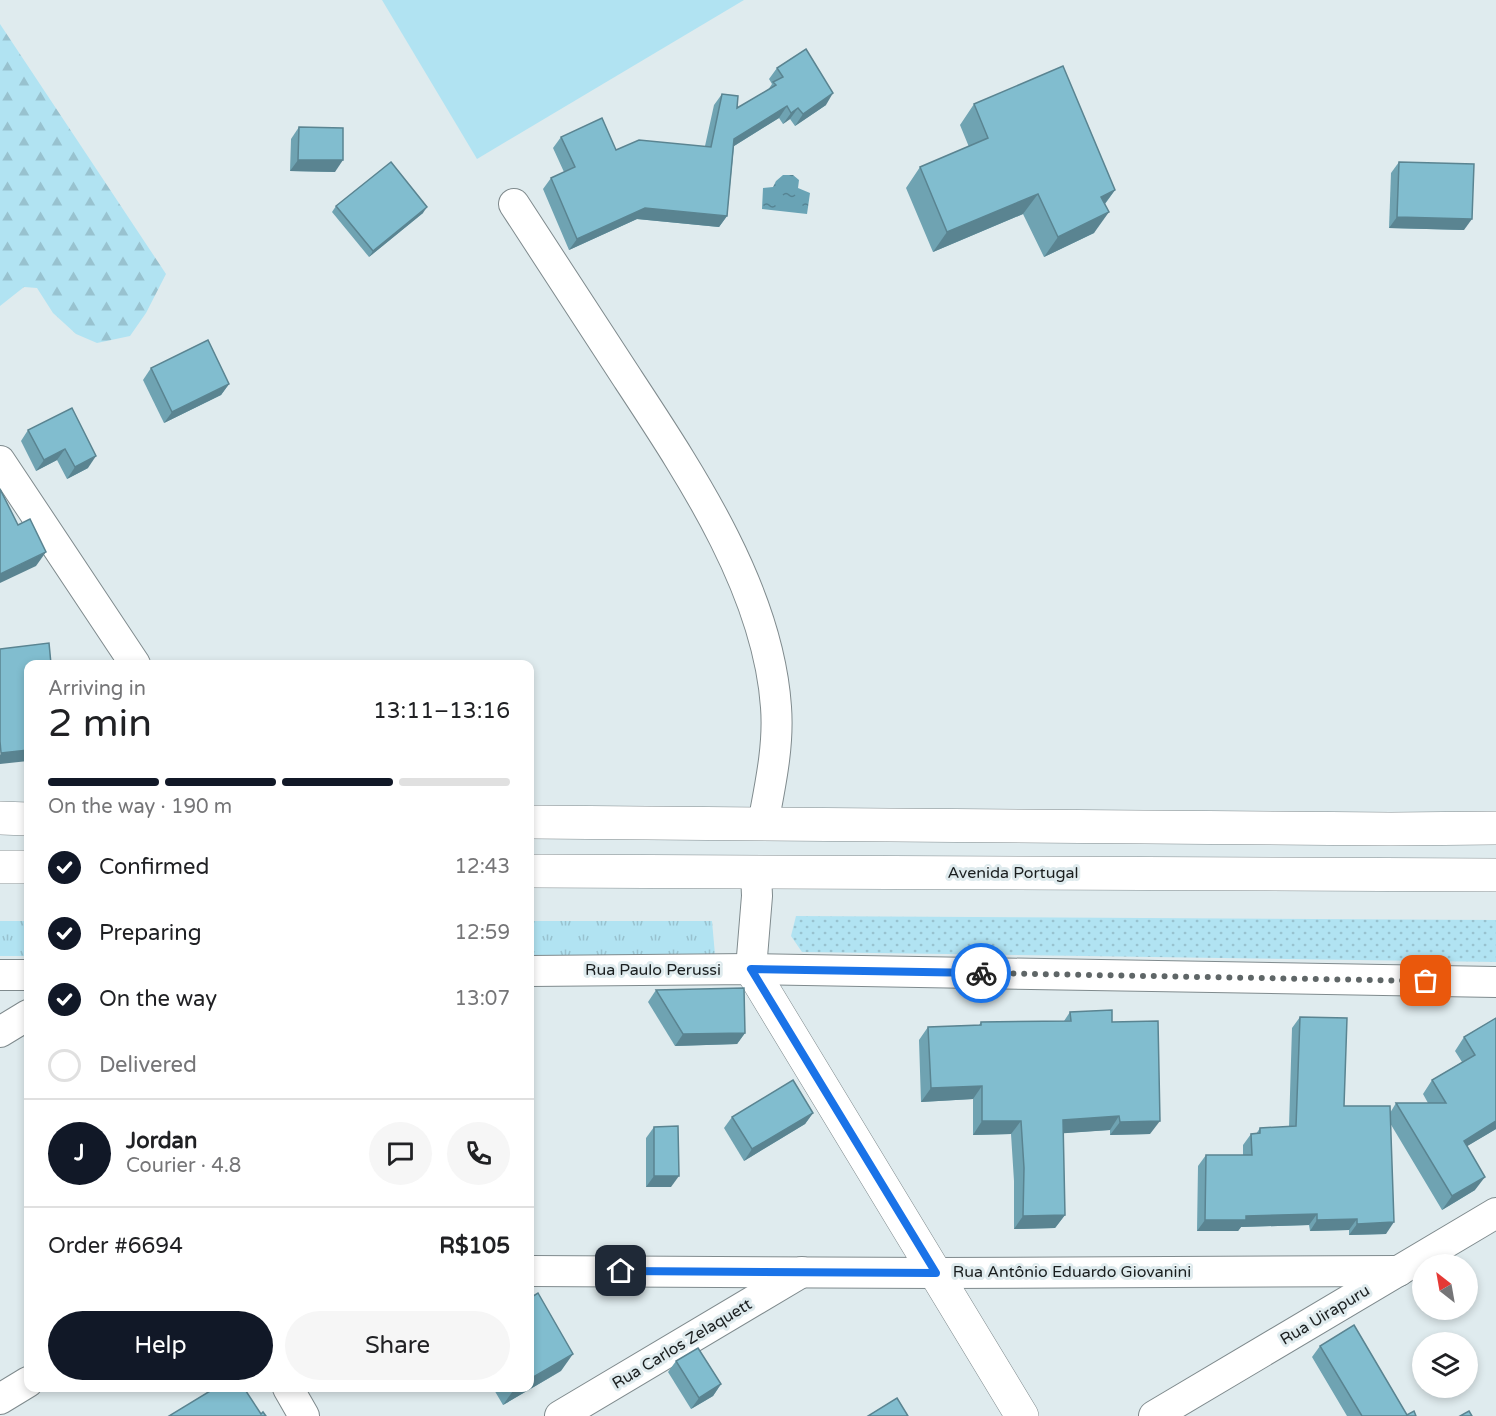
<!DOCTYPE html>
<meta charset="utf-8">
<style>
:root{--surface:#fff;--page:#f6f6f6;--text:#202124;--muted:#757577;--line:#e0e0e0;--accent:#111827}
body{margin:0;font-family:"Varela Round",sans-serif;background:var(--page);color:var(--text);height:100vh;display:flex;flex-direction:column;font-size:22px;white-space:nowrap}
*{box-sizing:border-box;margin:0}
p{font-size:20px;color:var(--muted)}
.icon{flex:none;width:33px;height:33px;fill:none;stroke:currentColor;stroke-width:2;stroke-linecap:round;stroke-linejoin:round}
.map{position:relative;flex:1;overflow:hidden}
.panel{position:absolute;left:24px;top:660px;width:510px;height:732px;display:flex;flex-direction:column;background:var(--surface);border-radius:12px;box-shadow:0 3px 9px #0003}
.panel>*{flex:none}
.needle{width:39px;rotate:329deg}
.buttons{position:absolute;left:1412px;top:1254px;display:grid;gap:12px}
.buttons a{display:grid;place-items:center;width:66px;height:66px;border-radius:50%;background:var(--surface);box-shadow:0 3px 9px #0003;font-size:30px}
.pin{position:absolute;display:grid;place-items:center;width:51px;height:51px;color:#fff;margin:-26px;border-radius:12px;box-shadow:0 3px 9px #0006}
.courier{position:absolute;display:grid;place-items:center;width:60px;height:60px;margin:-30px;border:4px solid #1a73e8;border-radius:50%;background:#fff;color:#222;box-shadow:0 2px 8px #0007}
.summary em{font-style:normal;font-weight:600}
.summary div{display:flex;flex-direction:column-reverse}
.summary{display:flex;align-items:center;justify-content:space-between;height:102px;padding:0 24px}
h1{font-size:39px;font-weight:600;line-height:45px}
.bar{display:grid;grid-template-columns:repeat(4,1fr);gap:9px 6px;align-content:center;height:72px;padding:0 24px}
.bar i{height:8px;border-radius:4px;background:var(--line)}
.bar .active{background:var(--accent)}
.bar p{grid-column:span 4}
.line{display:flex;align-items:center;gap:15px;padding:0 24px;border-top:2px solid var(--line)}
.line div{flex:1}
.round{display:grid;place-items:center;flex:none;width:63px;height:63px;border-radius:32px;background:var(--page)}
ol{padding:0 24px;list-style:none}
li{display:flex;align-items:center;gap:18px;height:66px}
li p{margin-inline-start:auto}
li .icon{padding:6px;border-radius:50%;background:var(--accent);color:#fff;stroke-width:4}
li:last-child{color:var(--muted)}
li i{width:33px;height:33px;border:3px solid var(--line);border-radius:50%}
.cta{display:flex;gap:12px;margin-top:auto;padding:12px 24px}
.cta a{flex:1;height:69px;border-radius:36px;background:var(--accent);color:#fff;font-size:24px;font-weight:600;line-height:69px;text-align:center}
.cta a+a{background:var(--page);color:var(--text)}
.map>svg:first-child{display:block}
.grass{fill:url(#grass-tufts)}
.forest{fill:url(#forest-firs)}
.park{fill:url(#park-dots)}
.pitch{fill:#b1e3f2}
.water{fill:url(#water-ripples)}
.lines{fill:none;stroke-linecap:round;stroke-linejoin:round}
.minor-casing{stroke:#7f8a8d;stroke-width:32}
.tertiary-casing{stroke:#7f8a8d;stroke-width:34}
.secondary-casing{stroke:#7f8a8d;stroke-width:34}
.minor{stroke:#fff;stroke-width:30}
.tertiary{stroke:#fff;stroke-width:33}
.secondary{stroke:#fff;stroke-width:33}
.wall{fill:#6fa3b2}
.shaded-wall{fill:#5a8491}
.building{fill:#81bdcf;stroke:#5a8491;stroke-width:1.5}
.done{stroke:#5f6667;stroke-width:6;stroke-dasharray:0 10.8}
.route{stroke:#1a73e8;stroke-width:8}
.labels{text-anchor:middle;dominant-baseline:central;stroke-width:6;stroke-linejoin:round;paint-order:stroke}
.street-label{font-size:16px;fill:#1a1e1f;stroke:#dfebee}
</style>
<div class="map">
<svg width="1496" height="1416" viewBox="0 0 1496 1416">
<defs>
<pattern id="grass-tufts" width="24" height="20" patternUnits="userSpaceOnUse" patternTransform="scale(1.5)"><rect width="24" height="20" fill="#b1e3f2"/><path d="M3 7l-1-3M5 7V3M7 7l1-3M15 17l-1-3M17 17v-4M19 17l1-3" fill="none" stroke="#98c2cf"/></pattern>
<pattern id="forest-firs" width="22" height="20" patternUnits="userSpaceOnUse" patternTransform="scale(1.5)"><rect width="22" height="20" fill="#b1e3f2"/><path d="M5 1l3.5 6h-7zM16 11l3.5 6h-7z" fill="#98c2cf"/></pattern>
<pattern id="park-dots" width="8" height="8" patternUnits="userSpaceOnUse" patternTransform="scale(1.5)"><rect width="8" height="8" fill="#b1e3f2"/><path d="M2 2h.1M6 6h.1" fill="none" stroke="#98c2cf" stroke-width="1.8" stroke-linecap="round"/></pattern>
<pattern id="water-ripples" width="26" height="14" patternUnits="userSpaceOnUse" patternTransform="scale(1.5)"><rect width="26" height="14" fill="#69a3b5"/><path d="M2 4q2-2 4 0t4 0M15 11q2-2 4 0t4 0" fill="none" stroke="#568493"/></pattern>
</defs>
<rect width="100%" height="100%" fill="#dfebee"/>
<!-- grass -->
<g class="grass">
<rect x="0" y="921" width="28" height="35"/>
<path d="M530 921H712L715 955H530Z"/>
</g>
<!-- forest -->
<path class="forest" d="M0 24 166 274 146 313 130 336 97 343 76 334 53 313 37 288 24 287 0 306Z"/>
<!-- park -->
<path class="park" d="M796 916 1496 920V962L802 952 791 936Z"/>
<!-- pitch -->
<path class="pitch" d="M382 0H744L477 159Z"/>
<!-- water -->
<path class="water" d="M783 175H793L799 180 798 188 810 193 807 214 762 209 763 188 773 187 776 181Z"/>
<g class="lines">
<defs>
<g id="minor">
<path d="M514 204C552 263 590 321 628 379 691 475 768 590 776 707 779 746 770 786 763 824"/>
<path d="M0 461 135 664"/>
<path d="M751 969 757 896 756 872"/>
<path d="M530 971 751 969 1496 982"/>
<path d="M0 975H28"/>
<path d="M0 1032 28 1015"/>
<path d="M530 1271 936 1273 1399 1271"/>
<path d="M288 1388 304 1416"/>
<path d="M0 1399 28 1382"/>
<path d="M560 1416 802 1272"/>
<path d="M1154 1416 1496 1213"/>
</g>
<path id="tertiary" d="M751 969 1022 1416"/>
<g id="secondary">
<path d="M0 818 28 819"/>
<path d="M530 822 1391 829 1496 828"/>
<path d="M0 867H28"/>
<path d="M530 871 1496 875"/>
</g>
</defs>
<!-- minor casing -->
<use href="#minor" class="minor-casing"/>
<!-- tertiary casing -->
<use href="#tertiary" class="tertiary-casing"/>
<!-- secondary casing -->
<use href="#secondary" class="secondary-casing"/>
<!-- minor -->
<use href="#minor" class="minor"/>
<!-- tertiary -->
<use href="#tertiary" class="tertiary"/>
<!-- secondary -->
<use href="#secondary" class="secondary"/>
</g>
<!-- wall -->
<g class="wall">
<path d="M777 68 826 105 795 126 790 119 783 124 779 118 734 146 727 216 719 227 637 219 569 250 543 189 551 178 564 172 553 148 561 137 616 150 705 146 714 105 722 94 737 108 768 90 772 84 769 79Z"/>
<path d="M974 104 1115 190 1105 204 1094 233 1044 257 1023 214 933 252 906 188 920 167 969 147 960 125Z"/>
<path d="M299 127 335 172 290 171 291 139Z"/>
<path d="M1399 162 1464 230 1389 228 1391 173Z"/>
<path d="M336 206 423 213 369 257 332 212Z"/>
<path d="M151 368 229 384 221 395 164 423 143 380Z"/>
<path d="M72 408 88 468 67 479 57 460 36 471 21 441 28 430Z"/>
<path d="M656 990 745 1033 737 1044 675 1046 648 1002Z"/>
<path d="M1070 1012 1112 1022 1150 1134 1110 1135V1130L1063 1133 1065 1215 1055 1228 1014 1229V1181L1011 1134 973 1135V1099L921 1102 919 1040 928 1027 979 1025 981 1022 1064 1021Z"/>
<path d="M1300 1017 1344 1106 1390 1113 1396 1103H1428L1423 1094 1432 1080 1462 1062 1455 1051 1464 1037 1496 1018V1129L1467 1146 1475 1190 1442 1210 1390 1123 1386 1234 1349 1235V1230L1310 1231 1309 1225 1241 1227 1238 1231H1197L1198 1166 1206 1155H1243V1145L1251 1134H1256L1260 1128 1289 1127 1292 1028Z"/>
<path d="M813 1113 805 1124 744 1161 724 1128 732 1117Z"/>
<path d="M654 1127 671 1187H646V1138Z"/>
<path d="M1320 1346 1407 1415 1416 1416H1347L1312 1357Z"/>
<path d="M676 1361 721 1384 713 1396 691 1409 668 1372Z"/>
<path d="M561 1371 503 1405 493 1388H530Z"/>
</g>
<!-- shaded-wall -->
<g class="shaded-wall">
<path d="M833 93 826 105 795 126 803 114Z"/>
<path d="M787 106 779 118 726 151 734 139Z"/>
<path d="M798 108 790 119 783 124 791 113Z"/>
<path d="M298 160H343L335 172 290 171Z"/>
<path d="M1115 190 1100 210 1101 197Z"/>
<path d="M1038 194 1023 214 933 252 947 232Z"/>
<path d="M427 207 423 213 369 257 373 251Z"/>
<path d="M645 208 727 216 719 227 637 219 569 250 577 239Z"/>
<path d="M1109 212 1094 233 1044 257 1058 237Z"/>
<path d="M1397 217 1472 219 1464 230 1389 228Z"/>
<path d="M229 384 221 395 164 423 172 412Z"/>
<path d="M65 449 57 460 36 471 44 460Z"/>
<path d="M96 456 88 468 67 479 75 467Z"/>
<path d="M46 552 36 566 0 583V574Z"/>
<path d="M28 750V761L0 764V755L1 753Z"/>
<path d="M745 1033 737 1044 675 1046 683 1034Z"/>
<path d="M982 1086 973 1099 921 1102 931 1088Z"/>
<path d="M813 1113 805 1124 744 1161 752 1149Z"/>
<path d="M1119 1116 1110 1130 1053 1134 1063 1120Z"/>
<path d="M982 1121H1021L1011 1134 973 1135Z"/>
<path d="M1160 1121 1150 1134 1110 1135 1120 1122Z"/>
<path d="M1496 1121V1129L1454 1154 1464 1141Z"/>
<path d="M654 1176H679L671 1187H646Z"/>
<path d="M1485 1177 1475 1190 1442 1210 1452 1196Z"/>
<path d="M1317 1214 1309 1225 1241 1227 1238 1231H1197L1205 1220 1246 1216Z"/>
<path d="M1065 1215 1055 1228 1014 1229 1023 1216Z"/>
<path d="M1357 1219 1349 1230 1310 1231 1317 1220Z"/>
<path d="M1394 1222 1386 1234 1349 1235 1357 1224Z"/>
<path d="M573 1354 561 1371 503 1405 515 1388H530V1379Z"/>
<path d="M721 1384 713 1396 691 1409 699 1398Z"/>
</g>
<!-- building -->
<g class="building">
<path d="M806 49 833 93 803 114 798 108 791 113 787 106 734 139 727 216 645 208 577 239 551 178 575 167 561 137 602 118 616 150 639 140 711 147 722 94 738 96 737 108 776 85 773 82 783 77 777 68Z"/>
<path d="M1063 66 1115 190 1101 197 1109 212 1058 237 1038 194 947 232 920 167 988 138 974 104Z"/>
<path d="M299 127 343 128V160H298Z"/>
<path d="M391 162 427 207 373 251 336 206Z"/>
<path d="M1399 162 1474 164 1472 219 1397 217Z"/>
<path d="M208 340 229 384 172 412 151 368Z"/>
<path d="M72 408 96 456 75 467 65 449 44 460 28 430Z"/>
<path d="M0 489 18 525 30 519 46 552 0 574Z"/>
<path d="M49 643 51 664H28V750L1 753 0 741V649Z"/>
<path d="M744 988 745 1033 683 1034 656 990Z"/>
<path d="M1112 1010V1022L1158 1021 1160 1121 1120 1122 1119 1116 1063 1120 1065 1215 1023 1216 1024 1168 1021 1121H982V1086L931 1088 928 1027 981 1025V1022L1071 1021 1070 1012Z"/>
<path d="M1300 1017 1347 1018 1344 1106H1390L1394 1222 1357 1224V1219L1317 1220V1214L1246 1216V1220H1205L1206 1155H1252L1251 1134 1260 1133V1128L1296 1126Z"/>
<path d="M1496 1018V1121L1464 1141 1485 1177 1452 1196 1396 1103H1446L1432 1080 1475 1055 1464 1037Z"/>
<path d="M793 1080 813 1113 752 1149 732 1117Z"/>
<path d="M678 1126 679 1176H654V1127Z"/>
<path d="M538 1293 573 1354 530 1379V1298Z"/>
<path d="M1354 1325 1407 1415 1414 1411 1416 1416H1362L1320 1346Z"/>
<path d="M698 1348 721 1384 699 1398 676 1361Z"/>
<path d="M215 1388H244L261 1414 263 1412 266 1416H169Z"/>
<path d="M897 1398 908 1416H868Z"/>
<path d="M1469 1411 1472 1416H1460Z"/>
</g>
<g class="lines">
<!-- done -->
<path class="done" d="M981 973 1426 981"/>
<!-- route -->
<path class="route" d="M621 1271 936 1273 751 969 981 973"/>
</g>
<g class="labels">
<!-- street labels -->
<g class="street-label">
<text x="1013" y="873">Avenida Portugal</text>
<text x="653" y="970">Rua Paulo Perussi</text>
<text x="1072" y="1272">Rua Antônio Eduardo Giovanini</text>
<text transform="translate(1325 1315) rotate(-31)">Rua Uirapuru</text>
<text transform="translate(682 1344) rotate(-31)">Rua Carlos Zelaquett</text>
</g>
</g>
</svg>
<div class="buttons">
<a><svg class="needle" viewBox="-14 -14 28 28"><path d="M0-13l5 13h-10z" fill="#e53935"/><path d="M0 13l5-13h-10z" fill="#757577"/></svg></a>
<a><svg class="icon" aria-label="layers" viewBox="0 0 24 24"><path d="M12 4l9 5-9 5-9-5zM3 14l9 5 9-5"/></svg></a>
</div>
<div class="pin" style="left:1426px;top:981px;background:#ea580c"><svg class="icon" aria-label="bag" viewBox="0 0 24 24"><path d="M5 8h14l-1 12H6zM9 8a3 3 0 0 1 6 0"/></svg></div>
<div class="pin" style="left:621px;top:1271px;background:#1f2937"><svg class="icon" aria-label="home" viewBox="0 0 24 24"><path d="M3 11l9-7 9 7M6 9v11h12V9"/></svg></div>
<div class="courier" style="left:981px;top:973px"><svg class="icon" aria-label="bike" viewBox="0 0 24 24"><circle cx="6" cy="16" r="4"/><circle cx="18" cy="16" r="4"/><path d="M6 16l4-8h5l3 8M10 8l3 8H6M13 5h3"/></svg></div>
<section class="panel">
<div class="summary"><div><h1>2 min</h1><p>Arriving in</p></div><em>13:11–13:16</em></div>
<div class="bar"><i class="active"></i><i class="active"></i><i class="active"></i><i></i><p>On the way · 190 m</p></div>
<ol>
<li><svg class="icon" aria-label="check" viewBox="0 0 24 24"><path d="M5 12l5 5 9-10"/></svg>Confirmed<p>12:43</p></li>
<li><svg class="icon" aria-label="check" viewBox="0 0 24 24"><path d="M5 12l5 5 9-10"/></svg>Preparing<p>12:59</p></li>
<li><svg class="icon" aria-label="check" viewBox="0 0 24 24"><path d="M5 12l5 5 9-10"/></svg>On the way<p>13:07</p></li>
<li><i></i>Delivered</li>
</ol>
<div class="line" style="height:108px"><b class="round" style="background:var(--accent);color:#fff">J</b><div><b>Jordan</b><p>Courier · 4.8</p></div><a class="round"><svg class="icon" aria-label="chat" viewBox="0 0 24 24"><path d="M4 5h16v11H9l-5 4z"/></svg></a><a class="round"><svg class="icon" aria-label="phone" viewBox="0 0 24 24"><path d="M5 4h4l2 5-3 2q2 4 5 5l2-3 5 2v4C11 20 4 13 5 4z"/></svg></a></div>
<div class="line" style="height:78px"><div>Order #6694</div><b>R$105</b></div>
<div class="cta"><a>Help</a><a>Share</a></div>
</section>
</div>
